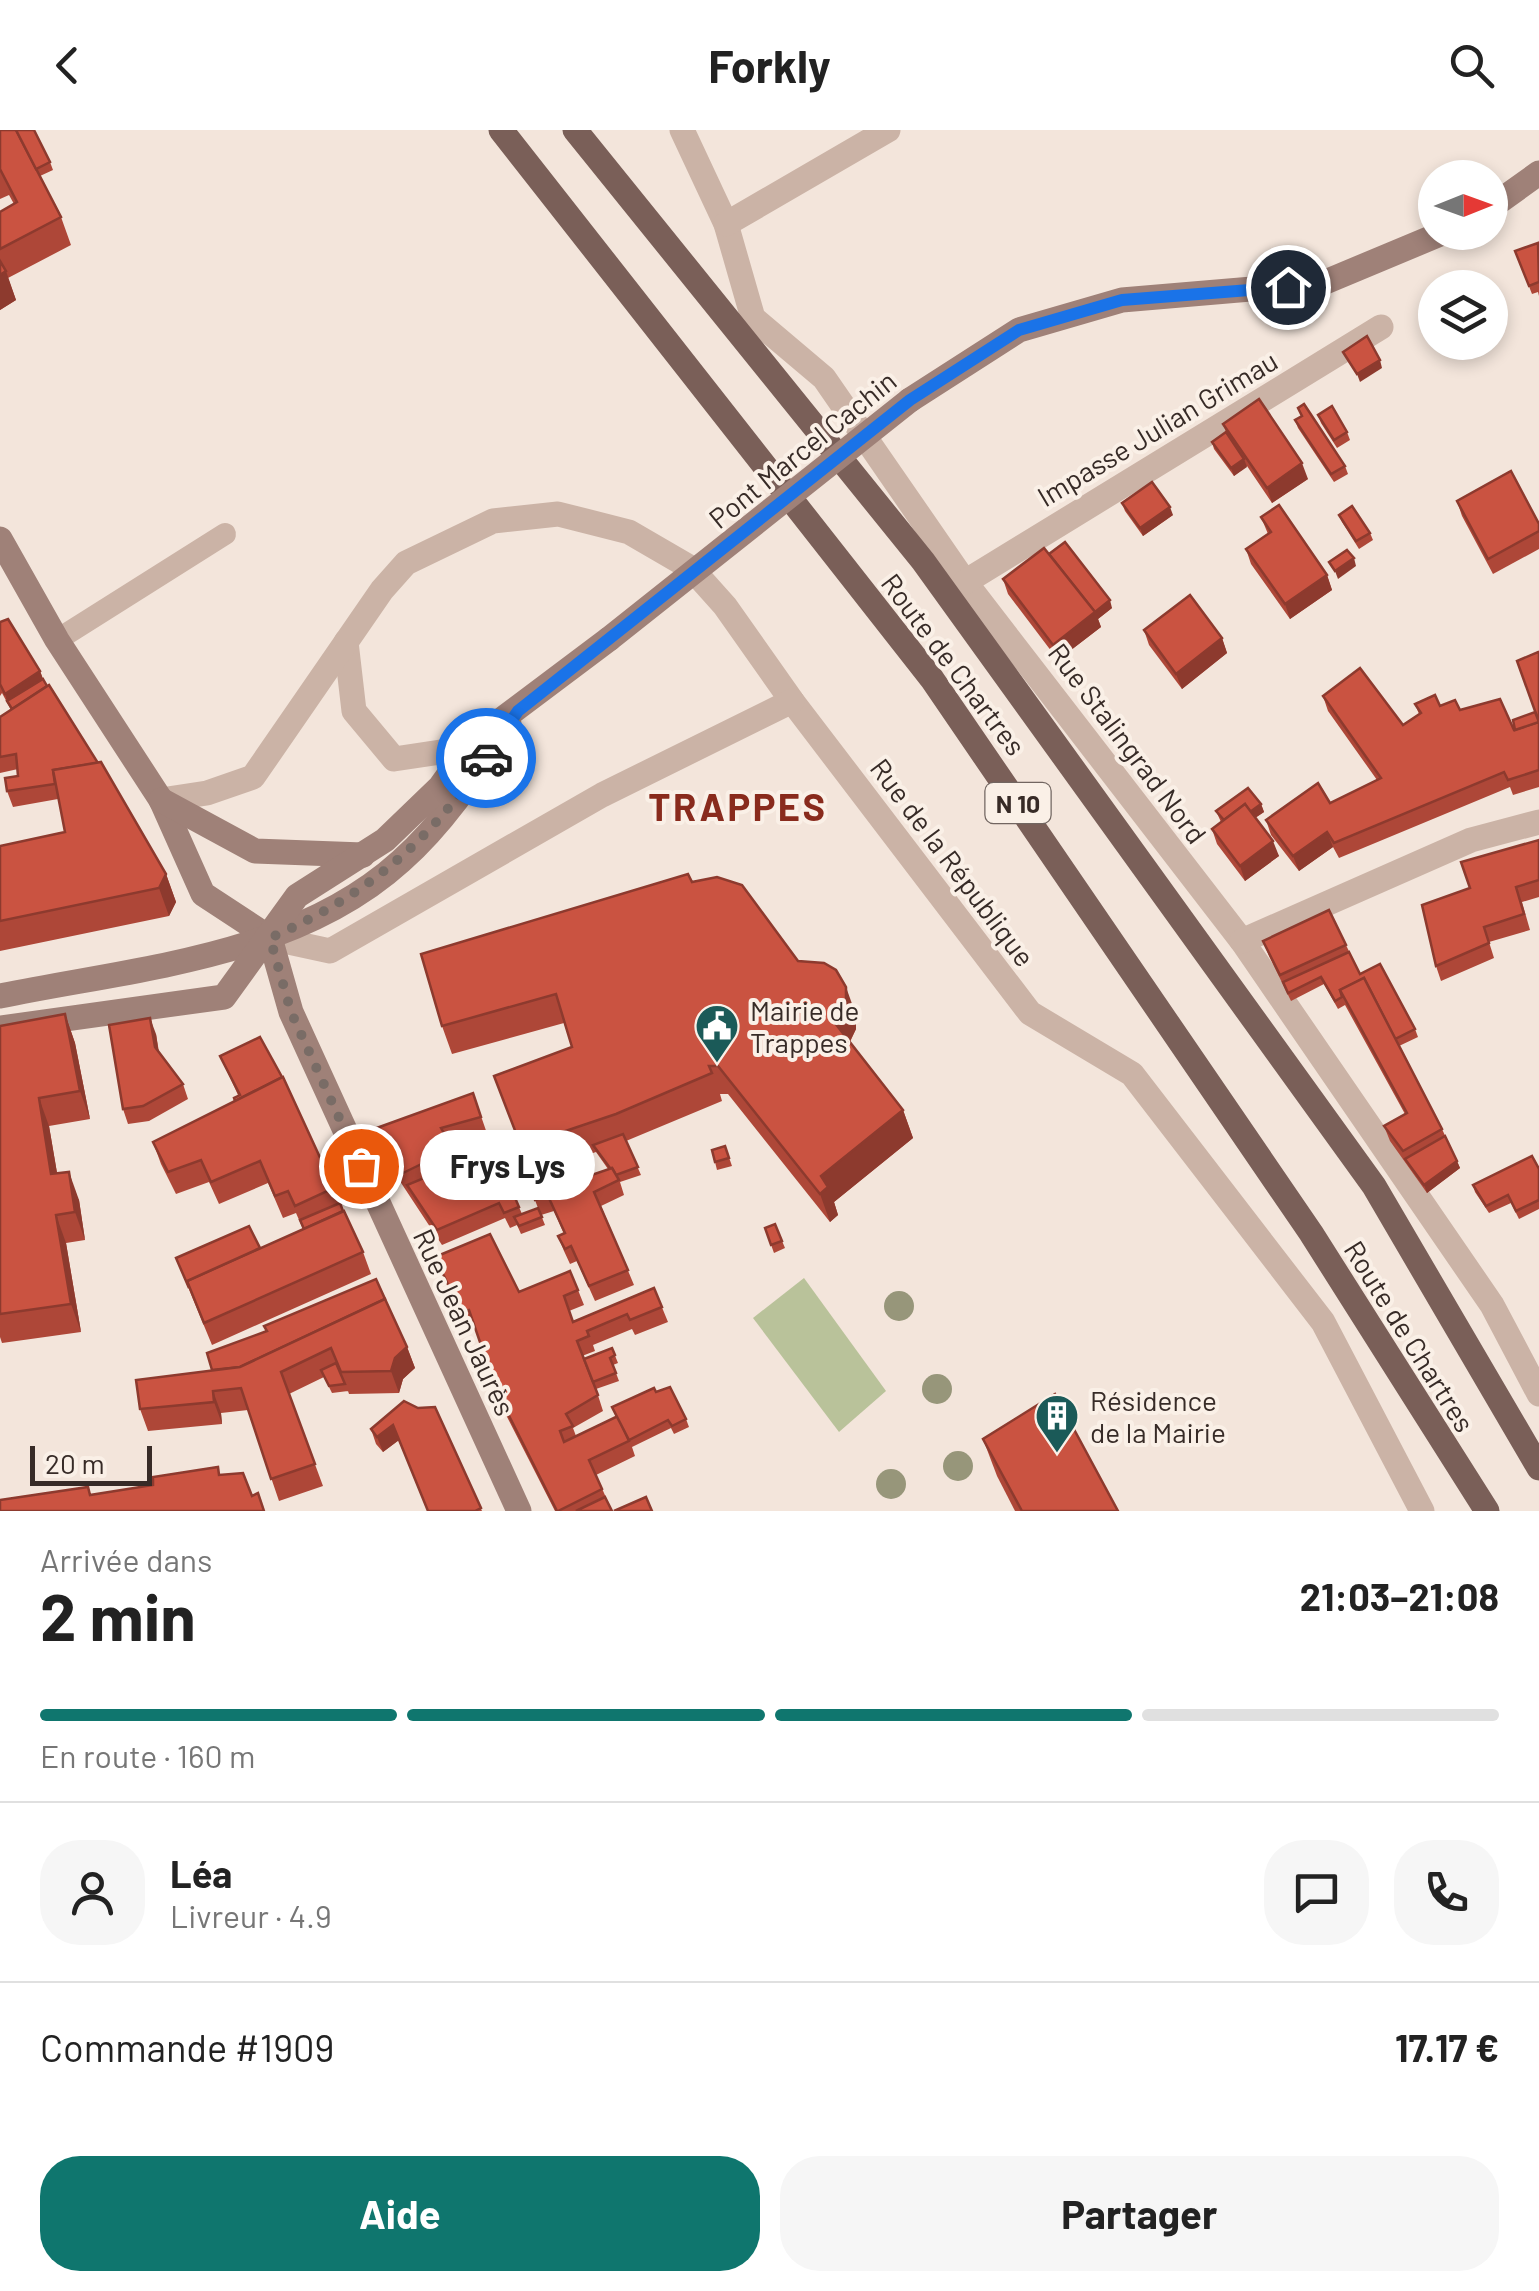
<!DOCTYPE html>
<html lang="fr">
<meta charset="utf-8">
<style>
:root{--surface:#fff;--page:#f6f6f6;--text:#222;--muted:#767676;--line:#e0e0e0;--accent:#0f766e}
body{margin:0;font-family:Barlow,sans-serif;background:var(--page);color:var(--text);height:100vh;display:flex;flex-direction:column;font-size:38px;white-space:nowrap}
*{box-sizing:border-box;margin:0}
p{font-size:32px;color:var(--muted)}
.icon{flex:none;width:55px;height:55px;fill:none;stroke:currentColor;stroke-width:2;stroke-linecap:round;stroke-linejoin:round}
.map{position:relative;height:1381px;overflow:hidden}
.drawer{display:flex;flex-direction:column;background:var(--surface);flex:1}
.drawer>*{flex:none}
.needle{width:65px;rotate:89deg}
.fabs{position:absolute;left:1418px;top:30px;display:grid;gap:20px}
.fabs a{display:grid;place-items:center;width:90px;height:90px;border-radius:50%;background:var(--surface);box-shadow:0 5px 15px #0003;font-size:50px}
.scale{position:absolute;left:30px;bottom:25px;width:122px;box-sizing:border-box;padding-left:10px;border:5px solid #372b27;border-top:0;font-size:28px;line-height:35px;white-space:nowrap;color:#372b27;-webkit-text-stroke:8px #faf0e7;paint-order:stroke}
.pin{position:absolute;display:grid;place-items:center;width:85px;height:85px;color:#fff;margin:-42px;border:5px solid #fff;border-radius:50%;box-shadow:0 2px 10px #0007}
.courier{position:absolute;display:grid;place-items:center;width:100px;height:100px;margin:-50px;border:8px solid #1a73e8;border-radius:50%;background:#fff;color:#222;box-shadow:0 2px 12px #0007}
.bubble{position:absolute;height:70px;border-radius:35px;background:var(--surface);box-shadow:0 5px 15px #0003;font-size:32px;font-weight:700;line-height:70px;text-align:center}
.summary em{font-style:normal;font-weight:700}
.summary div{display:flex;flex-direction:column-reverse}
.summary{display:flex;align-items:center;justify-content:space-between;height:170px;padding:0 40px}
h1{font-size:65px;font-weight:700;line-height:75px}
.bar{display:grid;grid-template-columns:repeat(4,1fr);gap:15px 10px;align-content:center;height:120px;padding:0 40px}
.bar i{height:12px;border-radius:8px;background:var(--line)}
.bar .active{background:var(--accent)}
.bar p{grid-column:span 4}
.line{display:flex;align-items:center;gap:25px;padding:0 40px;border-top:2px solid var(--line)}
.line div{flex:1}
.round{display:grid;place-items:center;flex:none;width:105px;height:105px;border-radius:40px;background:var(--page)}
.cta{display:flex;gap:20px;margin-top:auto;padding:20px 40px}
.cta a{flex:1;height:115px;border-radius:40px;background:var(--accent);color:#fff;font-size:40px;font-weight:700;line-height:115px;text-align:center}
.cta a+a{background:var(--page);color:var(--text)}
header{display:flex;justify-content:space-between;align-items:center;height:130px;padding:0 40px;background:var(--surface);font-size:45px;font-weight:700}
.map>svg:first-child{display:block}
.green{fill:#b9c29a}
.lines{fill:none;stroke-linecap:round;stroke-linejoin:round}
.lane{stroke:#cbb3a6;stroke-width:22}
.street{stroke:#cbb3a6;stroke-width:25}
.secondary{stroke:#9f8178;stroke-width:25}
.primary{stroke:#7a5f58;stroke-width:25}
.secondary-bridge{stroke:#9f8178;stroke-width:25}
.tree{fill:#97967a}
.wall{fill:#ae4738}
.shaded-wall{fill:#8d3a2e}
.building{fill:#ca5341;stroke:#8d3a2e;stroke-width:2.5}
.done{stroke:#796c66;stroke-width:10;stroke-dasharray:0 18}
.route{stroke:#1a73e8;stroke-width:12}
.labels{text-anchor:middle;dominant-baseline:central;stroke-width:8;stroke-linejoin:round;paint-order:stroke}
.shield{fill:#faf0e7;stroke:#726661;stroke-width:2.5}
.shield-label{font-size:25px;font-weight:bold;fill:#372b27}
.street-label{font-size:28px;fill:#372b27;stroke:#faf0e7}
.poi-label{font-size:28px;fill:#372b27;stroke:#faf0e7;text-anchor:start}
.district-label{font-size:38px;font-weight:bold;letter-spacing:2.5px;fill:#892b1d;stroke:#faf0e7}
</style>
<header><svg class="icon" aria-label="back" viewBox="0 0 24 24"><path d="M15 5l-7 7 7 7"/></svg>Forkly<svg class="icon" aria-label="search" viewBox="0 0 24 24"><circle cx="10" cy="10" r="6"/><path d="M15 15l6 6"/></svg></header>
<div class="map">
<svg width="1539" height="1381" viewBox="0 0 1539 1381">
<rect width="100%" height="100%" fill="#f3e5db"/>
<!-- green -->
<path class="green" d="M804 1148 886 1261 839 1302 753 1188Z"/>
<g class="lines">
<!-- lane -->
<path class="lane" d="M57 510 225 404"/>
<!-- street -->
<g class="street">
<path d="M682 0 726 94 753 188 824 248 965 452 1242 811 1492 1175 1539 1264"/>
<path d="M726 94 888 0"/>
<path d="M965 452 1381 197"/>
<path d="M346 512 354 581 394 629 467 618"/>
<path d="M161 670 207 663 253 647 382 460 406 433 493 391 558 384 629 402 691 438 725 476 792 571 1030 883 1132 944 1323 1192 1422 1381"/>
<path d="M270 808 330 821 602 665 792 571"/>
<path d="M1242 811 1471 710 1539 692"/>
</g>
<!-- secondary -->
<g class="secondary">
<path d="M1490 78 1539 43"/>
<path d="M910 270 1019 200 1122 170 1323 153 1445 102"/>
<path d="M0 409 57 510 161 670 203 764 270 808 291 882 519 1381"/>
<path d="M161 670 255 721 363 725"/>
<path d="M0 866C135 838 294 828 401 731 445 692 477 642 509 594"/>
<path d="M0 898 224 867 297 766 385 710 440 657 473 611 609 509"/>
</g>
<!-- primary -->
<g class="primary">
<path d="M501 0 932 549 1311 1103 1487 1381"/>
<path d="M575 0 923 431 1374 1056 1539 1338"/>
</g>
<!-- secondary-bridge -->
<path class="secondary-bridge" d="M609 509 910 270"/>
</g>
<!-- trees -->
<g class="tree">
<circle cx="899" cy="1176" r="15"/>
<circle cx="937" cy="1259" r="15"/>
<circle cx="958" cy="1336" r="15"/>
<circle cx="891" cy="1354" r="15"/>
</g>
<!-- wall -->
<g class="wall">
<path d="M0 0 50 32 53 40 40 46 61 87 71 115 8 148 16 170 0 180V82L14 74 9 65 0 69Z"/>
<path d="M1539 115V166L1538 162 1532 164 1515 121Z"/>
<path d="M1298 278 1345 336 1348 344 1334 352 1298 298 1295 290 1301 286Z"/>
<path d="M1318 285 1347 302 1350 310 1337 318 1321 293Z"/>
<path d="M1223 294 1308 349 1272 373 1247 336 1234 346 1214 319 1212 312 1226 302Z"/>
<path d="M1457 371 1539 394V419L1493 444 1462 386Z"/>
<path d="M1122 373 1173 385 1143 406 1125 381Z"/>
<path d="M1339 385 1370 403 1373 410 1359 419 1342 392Z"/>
<path d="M1261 387 1327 445 1332 460 1290 489 1251 434 1246 419 1268 404Z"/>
<path d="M1049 424 1112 478 1098 489 1101 497 1058 530 1008 464 1003 449Z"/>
<path d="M0 492 40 541 43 549 166 744 176 772 169 786 0 821V716L65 702 58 669 13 677 7 661 18 646V639L0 643V587L11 580 2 563 0 566Z"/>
<path d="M1144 500 1222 508 1227 523 1182 559 1149 515Z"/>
<path d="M1539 524V657L1513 665 1510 657 1339 728 1333 717 1299 741 1271 705 1266 690 1330 673 1377 650 1328 581 1323 566 1403 595 1419 584 1415 574 1460 580 1514 600 1535 582Z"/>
<path d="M1261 674 1264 682 1255 688 1279 726 1245 751 1217 714 1212 699 1221 692 1216 681Z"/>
<path d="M1539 710V767L1522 772 1530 800 1489 812 1494 828 1441 851 1436 836 1470 758Z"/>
<path d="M692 752 798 831 856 885V899L850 912 903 980 913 1008 834 1072 838 1085 830 1092 728 964H720L722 971 626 1011 641 1045 620 1052 624 1065 601 1076 634 1155 595 1171 577 1131 570 1134 564 1121 558 1106 564 1104 554 1081 541 1085 545 1095 521 1104 517 1095 510 1098 505 1088 442 1115 384 1027 374 999 473 963 491 1015 452 1026 455 1033 448 1036 449 1038 494 1019 522 1084 538 1078 533 1065 608 1039 596 1022 531 1044 494 946 572 917 564 893 452 924 442 896Z"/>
<path d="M1329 780 1360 844 1415 899 1418 907 1399 916 1442 999 1460 1038 1427 1063 1390 1011 1384 996 1405 984 1345 875 1338 879 1324 854 1291 871 1269 826 1263 811Z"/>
<path d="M65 884 75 913 90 989 49 996 57 1043 79 1070 85 1110 66 1113 81 1202 2 1213 0 1207V896Z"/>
<path d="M156 904 159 922 183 954 188 969 149 991 128 994 123 979Z"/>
<path d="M220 926 334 1058 343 1081 363 1122 371 1144 212 1215 176 1128 260 1118 303 1099 296 1083 283 1088 268 1053 219 1074 209 1052 176 1064 161 1034 153 1012 235 971 238 965Z"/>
<path d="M725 1016 732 1036 717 1040 715 1032Z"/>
<path d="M1539 1039V1079L1519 1089 1511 1073 1489 1083 1475 1062 1473 1055Z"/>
<path d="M775 1094 785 1118 774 1123 765 1098Z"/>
<path d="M435 1127 519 1162 578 1160 584 1175 569 1181 573 1192 654 1158 668 1192 635 1205 632 1199 593 1215 595 1221 582 1226 584 1229 612 1218 618 1233 613 1235 619 1251 596 1259 603 1281 573 1298 576 1306 616 1287 612 1277 656 1262 686 1289 689 1297 674 1304 671 1298 632 1317 635 1326 596 1345 612 1381H555L504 1281 474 1195 466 1197Z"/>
<path d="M407 1217 415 1238 403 1249 399 1263 349 1264 347 1258 348 1261 332 1263 324 1247 289 1264 323 1356 279 1371 248 1280 221 1283 222 1294 148 1301 140 1279 212 1240 207 1223Z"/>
<path d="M435 1277 482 1381H428L399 1310 383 1322 376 1314 371 1299 418 1278Z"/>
<path d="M983 1309 1118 1381H1015L997 1346Z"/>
</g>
<!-- shaded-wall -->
<g class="shaded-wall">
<path d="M6 141 16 170 0 180V145Z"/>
<path d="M1380 230 1382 238 1360 252 1357 244Z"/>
<path d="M1244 329 1247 337 1234 346 1231 338Z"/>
<path d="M1302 333 1308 349 1272 373 1267 358Z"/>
<path d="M1170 377 1173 385 1143 406 1140 398Z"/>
<path d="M1354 428 1356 436 1338 449 1335 441Z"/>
<path d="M1327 445 1332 460 1290 489 1285 474Z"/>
<path d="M1110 470 1112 478 1098 489 1101 497 1058 530 1053 515Z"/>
<path d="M1222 508 1227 523 1182 559 1176 544Z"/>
<path d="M40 541 46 557 7 571 5 564Z"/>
<path d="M1261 674 1264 682 1231 704 1228 696Z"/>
<path d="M1327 702 1333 717 1299 741 1293 726Z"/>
<path d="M1273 711 1279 726 1245 751 1240 736Z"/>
<path d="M166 744 176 772 169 786 159 758Z"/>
<path d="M846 857 856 885V899L845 921 835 893Z"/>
<path d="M65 884 75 913 90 989 80 961Z"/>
<path d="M150 888 156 904 160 932 155 917Z"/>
<path d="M39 968 49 996 62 1072 51 1044Z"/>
<path d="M903 980 913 1008 834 1072 838 1085 830 1092 820 1064 821 1046Z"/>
<path d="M1457 1031 1460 1038 1427 1063 1424 1055Z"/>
<path d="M69 1042 79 1070 85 1110 75 1082Z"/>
<path d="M56 1085 66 1113 81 1202 71 1174Z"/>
<path d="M407 1217 415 1238 403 1249 399 1263 391 1241 395 1228Z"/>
<path d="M213 1261 221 1283 222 1294 214 1272Z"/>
<path d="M393 1295 399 1310 383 1322 377 1307Z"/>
</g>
<!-- building -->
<g class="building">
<path d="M0 0H16L61 87 0 119V82L17 72 0 39Z"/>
<path d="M16 0H34L50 32 36 39Z"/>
<path d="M1538 113 1539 152 1529 156 1515 121Z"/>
<path d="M0 131 6 141 0 145Z"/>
<path d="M1367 206 1380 230 1357 244 1343 222Z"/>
<path d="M1259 269 1302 333 1267 358 1223 294Z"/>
<path d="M1304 274 1345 336 1331 344 1295 290 1302 286 1298 278Z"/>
<path d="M1332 276 1347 302 1334 310 1318 285Z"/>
<path d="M1226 302 1244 329 1231 338 1212 312Z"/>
<path d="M1511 341 1539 394V401L1488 429 1457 371Z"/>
<path d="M1152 352 1170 377 1140 398 1122 373Z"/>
<path d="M1279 375 1327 445 1285 474 1246 419 1271 402 1261 387Z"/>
<path d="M1352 376 1370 403 1356 411 1339 385Z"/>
<path d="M1065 412 1110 470 1095 482 1049 424Z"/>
<path d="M1044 418 1095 482 1053 515 1003 449Z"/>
<path d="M1347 420 1354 428 1335 441 1329 432Z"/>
<path d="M1190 465 1222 508 1176 544 1144 500Z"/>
<path d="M8 489 40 541 5 564 0 554V492Z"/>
<path d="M1538 522 1539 524V640L1508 650 1504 642 1334 713 1327 702 1293 726 1266 690 1318 653 1330 673 1381 648 1323 566 1360 538 1403 595 1421 583 1415 574 1435 565 1440 576 1455 570 1460 580 1500 569 1514 600 1539 592 1517 531Z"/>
<path d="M43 549 47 556 12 579 7 571Z"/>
<path d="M49 555 98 633 53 640 55 654 7 661 5 648 18 646 16 624 0 627V587Z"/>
<path d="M1535 582 1539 592 1515 600 1513 590Z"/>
<path d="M101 632 166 744 159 758 0 791V716L65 702 53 640Z"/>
<path d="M1248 658 1261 674 1250 682 1245 674 1224 690 1216 681Z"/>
<path d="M1245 674 1273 711 1240 736 1212 699Z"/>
<path d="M1539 710V750L1516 757 1524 784 1484 797 1489 813 1436 836 1422 775 1470 758 1461 732Z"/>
<path d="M688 744 692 752 717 747 742 755 798 831 824 833 836 840 846 857V871L835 893 903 980 821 1046 828 1057 820 1064 718 936H709L712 943 616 984 521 1016 494 946 572 917 556 864 442 896 421 824Z"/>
<path d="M1329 780 1346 815 1280 845 1263 811Z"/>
<path d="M1349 822 1360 844 1380 834 1415 899 1395 909 1364 848 1340 860 1342 867 1335 871 1321 847 1288 863 1283 852Z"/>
<path d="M1364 848 1442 999 1403 1021 1384 996 1407 983 1340 860Z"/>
<path d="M65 884 80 961 39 968 51 1044 69 1042 75 1082 56 1085 71 1174 0 1184V896Z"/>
<path d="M150 888 155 917 183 954 143 976 123 979 109 895Z"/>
<path d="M260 907 282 947 235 971 234 968 240 965 220 926Z"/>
<path d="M283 947 334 1058 295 1076 288 1061 275 1066 260 1031 211 1052 201 1030 168 1042 153 1012Z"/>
<path d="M473 963 481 987 441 998 445 1005 437 1009 444 1023 403 1043 374 999Z"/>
<path d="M623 1004 638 1037 616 1045 612 1038H610L593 1015Z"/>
<path d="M1445 1006 1457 1031 1424 1055 1405 1029Z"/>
<path d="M725 1016 729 1028 715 1032 712 1020Z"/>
<path d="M494 1019 519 1077 504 1083 499 1073 437 1100 407 1055Z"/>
<path d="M1532 1026 1539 1039V1070L1516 1081 1508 1065 1486 1076 1473 1055Z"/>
<path d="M612 1038 619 1050 594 1062 628 1140 589 1156 571 1116 565 1119 558 1106 565 1103 548 1066 535 1070 533 1065Z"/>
<path d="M340 1073 343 1081 304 1099 300 1090Z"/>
<path d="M538 1078 542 1087 519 1096 514 1087Z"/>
<path d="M344 1081 363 1122 204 1193 187 1151Z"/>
<path d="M775 1094 782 1111 771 1115 765 1098Z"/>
<path d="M249 1096 260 1118 187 1151 189 1158 176 1128Z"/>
<path d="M490 1104 519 1162 570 1141 578 1160 564 1166 573 1192 654 1158 662 1177 630 1190 627 1184 587 1201 589 1206 577 1211 598 1265 566 1284 573 1296 560 1301 564 1312 618 1286 629 1311 589 1330 602 1359 558 1381H557L499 1266 497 1249 493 1250 469 1180 461 1182 435 1127Z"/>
<path d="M376 1149 385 1169 240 1237 212 1240 207 1223 267 1201 264 1196Z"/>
<path d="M385 1169 407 1217 395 1228 391 1241 341 1242 331 1218 281 1242 315 1334 271 1349 241 1258 213 1261 214 1272 140 1279 136 1250 240 1237Z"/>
<path d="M612 1218 615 1225 610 1228 616 1243 593 1252 584 1229Z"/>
<path d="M336 1233 345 1254 329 1256 321 1240Z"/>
<path d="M670 1257 686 1289 672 1296 668 1290 629 1310 612 1277 654 1258 656 1262Z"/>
<path d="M1055 1264 1118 1381H1022L983 1309Z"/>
<path d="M404 1271 418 1278 435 1277 481 1378 475 1381H428L393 1295 377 1307 371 1299Z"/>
<path d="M218 1337 219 1345 243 1343 252 1366 258 1363 264 1381H0V1370L88 1357 90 1365 153 1355V1347Z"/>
<path d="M605 1367 612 1381H576Z"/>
<path d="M646 1367 652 1381H614Z"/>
</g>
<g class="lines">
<!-- done -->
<path class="done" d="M361 1036 291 882 270 808C365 766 428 714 486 628"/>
<!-- route -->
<path class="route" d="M486 628 518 581 910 270 1019 200 1122 170 1288 157"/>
</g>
<!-- icons -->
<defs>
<symbol id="civic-pin" viewBox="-11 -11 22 30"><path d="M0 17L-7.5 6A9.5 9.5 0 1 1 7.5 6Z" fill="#1b5a58" stroke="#faf0e7"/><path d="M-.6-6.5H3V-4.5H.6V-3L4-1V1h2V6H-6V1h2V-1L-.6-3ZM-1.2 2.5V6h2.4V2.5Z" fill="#fff"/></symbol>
<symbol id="building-pin" viewBox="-11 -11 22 30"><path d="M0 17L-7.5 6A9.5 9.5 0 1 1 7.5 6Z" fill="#1b5a58" stroke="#faf0e7"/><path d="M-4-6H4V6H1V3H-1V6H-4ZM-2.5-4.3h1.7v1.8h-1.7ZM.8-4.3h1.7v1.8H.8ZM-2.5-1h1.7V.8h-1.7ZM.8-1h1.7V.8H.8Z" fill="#fff"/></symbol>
</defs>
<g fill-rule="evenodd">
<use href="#civic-pin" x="692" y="871" width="50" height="68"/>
<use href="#building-pin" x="1032" y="1261" width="50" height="68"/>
</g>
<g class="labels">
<!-- shield labels -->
<rect class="shield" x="985.5" y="653" width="65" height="40" rx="8"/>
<g class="shield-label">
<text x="1018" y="673">N 10</text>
</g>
<!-- street labels -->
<g class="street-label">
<text transform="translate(1157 298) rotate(-31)">Impasse Julian Grimau</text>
<text transform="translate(802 319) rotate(-39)">Pont Marcel Cachin</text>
<text transform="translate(954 534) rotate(53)">Route de Chartres</text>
<text transform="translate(1128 613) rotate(53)">Rue Stalingrad Nord</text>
<text transform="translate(953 732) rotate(53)">Rue de la République</text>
<text transform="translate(465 1192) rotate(65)">Rue Jean Jaurès</text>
<text transform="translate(1410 1206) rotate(58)">Route de Chartres</text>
</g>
<!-- poi labels -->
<g class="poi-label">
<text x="750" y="880">Mairie de<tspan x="750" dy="32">Trappes</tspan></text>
<text x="1090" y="1270">Résidence<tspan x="1090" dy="32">de la Mairie</tspan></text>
</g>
<!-- district labels -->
<g class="district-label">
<text x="738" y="676">TRAPPES</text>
</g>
</g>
</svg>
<div class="fabs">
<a><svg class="needle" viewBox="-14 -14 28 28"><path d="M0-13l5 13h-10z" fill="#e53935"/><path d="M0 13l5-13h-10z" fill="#767676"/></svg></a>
<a><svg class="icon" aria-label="layers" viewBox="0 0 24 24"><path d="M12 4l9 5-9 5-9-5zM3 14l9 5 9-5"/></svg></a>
</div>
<div class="scale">20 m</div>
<div class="pin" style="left:361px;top:1036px;background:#ea580c"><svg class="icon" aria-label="bag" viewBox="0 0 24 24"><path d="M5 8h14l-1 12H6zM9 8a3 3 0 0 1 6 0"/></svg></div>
<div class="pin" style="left:1288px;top:157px;background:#1f2937"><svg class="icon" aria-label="home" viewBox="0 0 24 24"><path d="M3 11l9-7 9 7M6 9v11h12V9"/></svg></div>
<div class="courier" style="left:486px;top:628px"><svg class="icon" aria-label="car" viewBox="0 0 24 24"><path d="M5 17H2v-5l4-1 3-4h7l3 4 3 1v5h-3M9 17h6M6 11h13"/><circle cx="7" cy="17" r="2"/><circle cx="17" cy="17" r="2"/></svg></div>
<div class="bubble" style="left:420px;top:1000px;width:175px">Frys Lys</div>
</div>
<section class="drawer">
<div class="summary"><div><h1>2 min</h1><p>Arrivée dans</p></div><em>21:03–21:08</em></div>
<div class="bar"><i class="active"></i><i class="active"></i><i class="active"></i><i></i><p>En route · 160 m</p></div>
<div class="line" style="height:180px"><a class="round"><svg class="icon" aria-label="person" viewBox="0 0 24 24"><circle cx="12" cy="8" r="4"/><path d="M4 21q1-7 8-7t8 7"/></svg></a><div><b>Léa</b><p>Livreur · 4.9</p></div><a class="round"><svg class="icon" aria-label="chat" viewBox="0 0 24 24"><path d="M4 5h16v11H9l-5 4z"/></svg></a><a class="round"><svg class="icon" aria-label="phone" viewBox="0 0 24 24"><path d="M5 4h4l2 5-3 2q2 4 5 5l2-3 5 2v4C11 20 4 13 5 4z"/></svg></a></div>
<div class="line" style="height:130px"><div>Commande #1909</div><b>17.17 €</b></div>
<div class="cta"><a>Aide</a><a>Partager</a></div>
</section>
